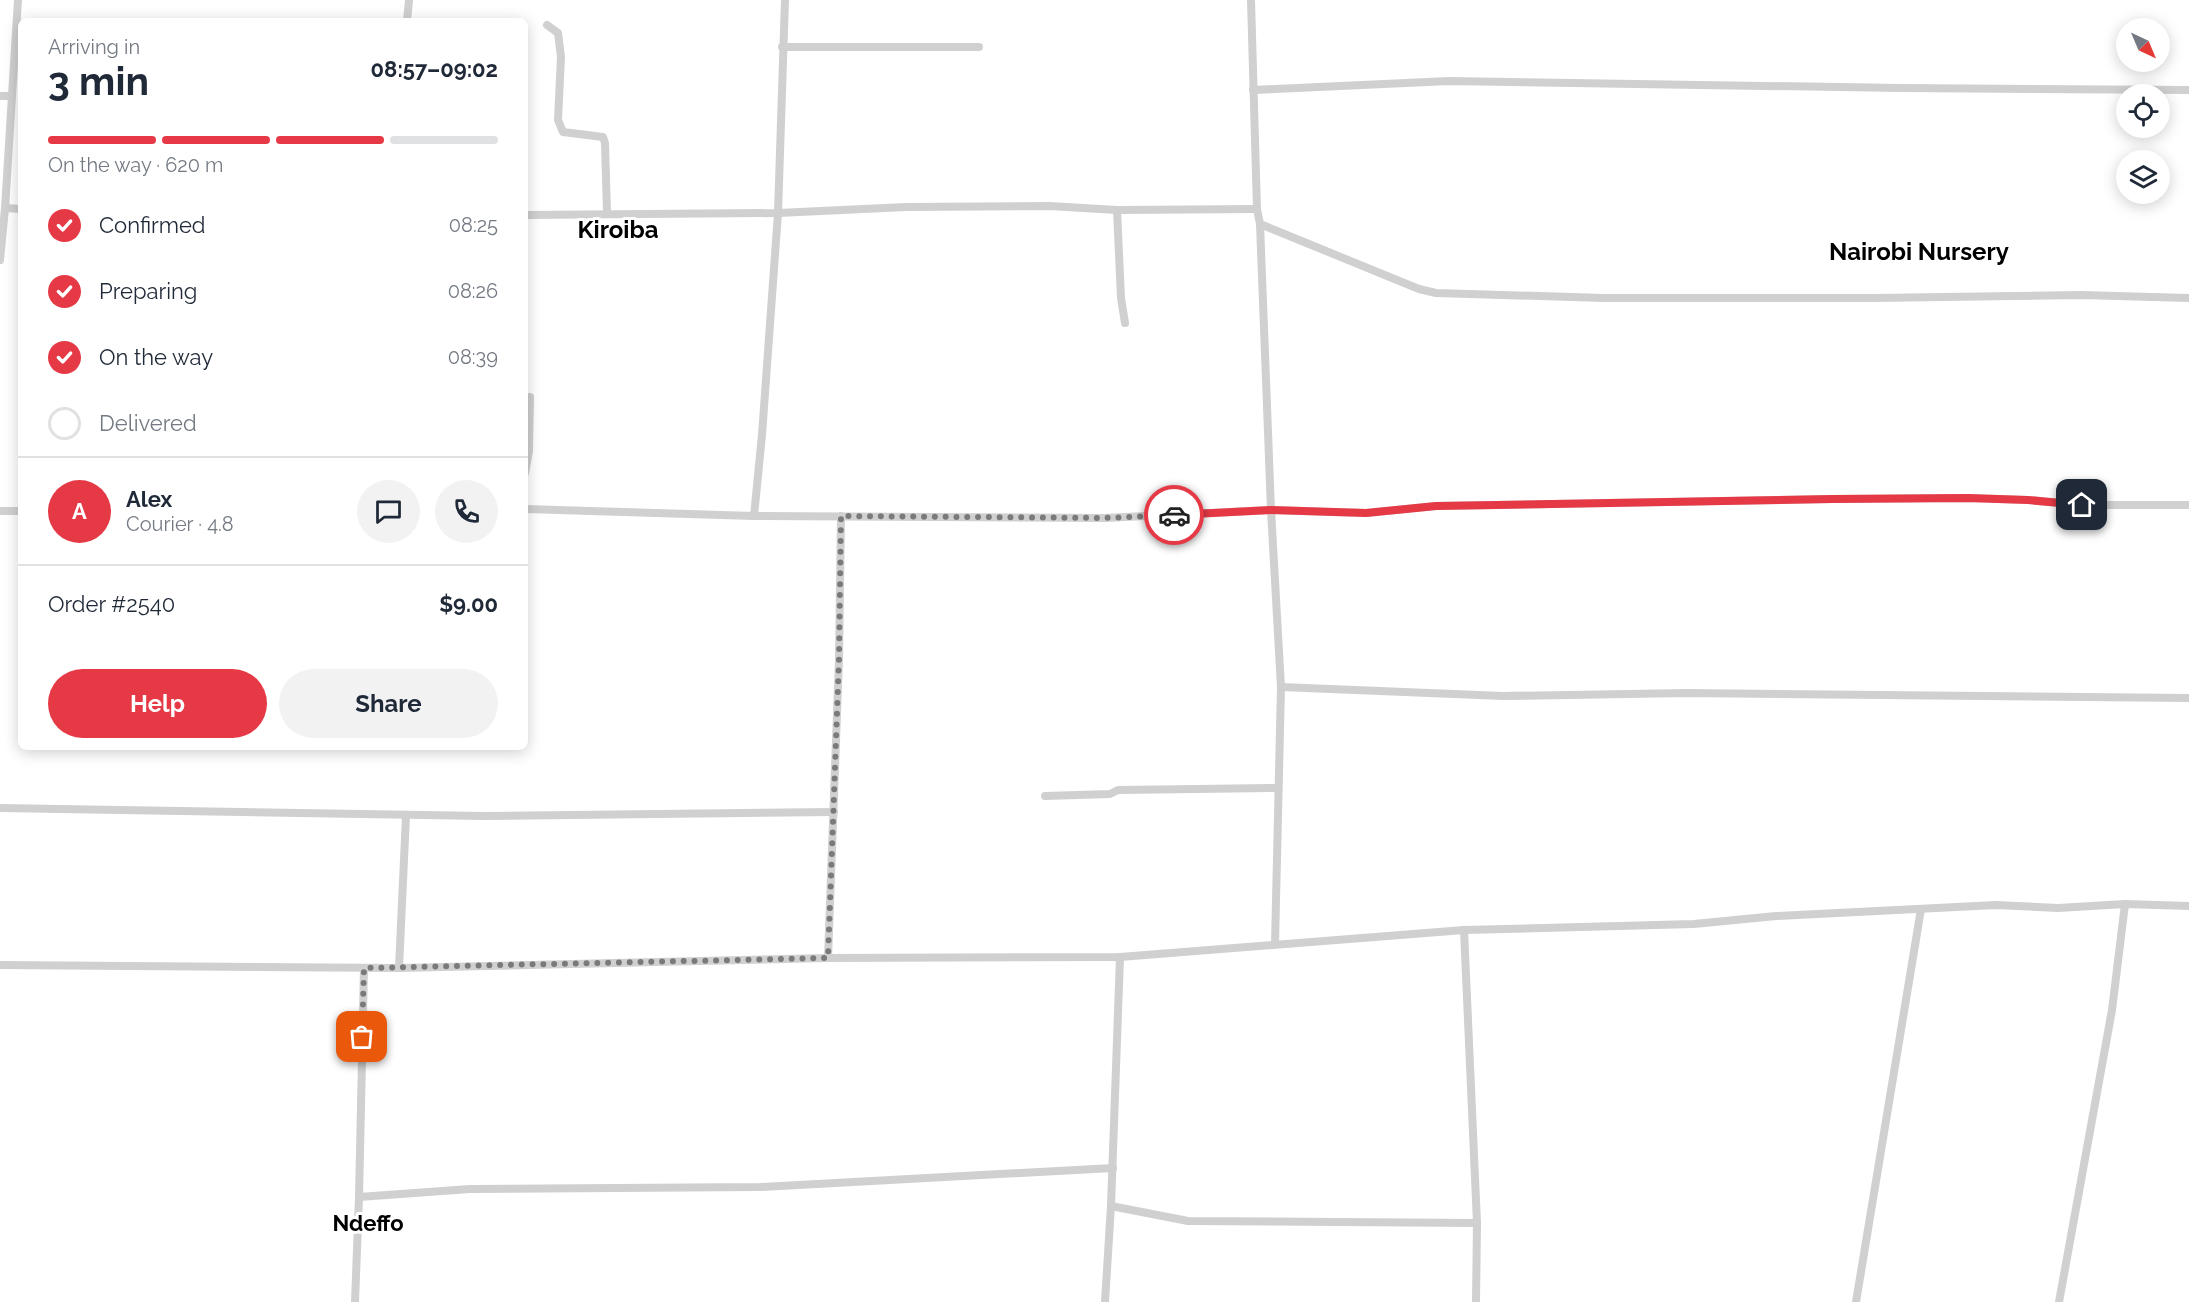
<!DOCTYPE html>
<meta charset="utf-8">
<style>
:root{--surface:#fff;--page:#f2f2f3;--text:#1f2937;--muted:#747a83;--line:#e0e1e3;--accent:#e63946}
body{margin:0;font-family:Raleway,sans-serif;background:var(--page);color:var(--text);height:100vh;display:flex;flex-direction:column;font-size:22px;white-space:nowrap}
*{box-sizing:border-box;margin:0}
p{font-size:20px;color:var(--muted)}
.icon{flex:none;width:33px;height:33px;fill:none;stroke:currentColor;stroke-width:2;stroke-linecap:round;stroke-linejoin:round}
.map{position:relative;flex:1;overflow:hidden}
.drawer{position:absolute;left:18px;top:18px;width:510px;height:732px;display:flex;flex-direction:column;background:var(--surface);border-radius:9px;box-shadow:0 3px 15px #0003}
.drawer>*{flex:none}
.needle{width:39px;rotate:136deg}
.fabs{position:absolute;left:2116px;top:18px;display:grid;gap:12px}
.fabs a{display:grid;place-items:center;width:54px;height:54px;border-radius:50%;background:var(--surface);box-shadow:0 3px 15px #0003;font-size:30px}
.pin{position:absolute;display:grid;place-items:center;width:51px;height:51px;color:#fff;margin:-26px;border-radius:12px;box-shadow:0 3px 9px #0006}
.courier{position:absolute;display:grid;place-items:center;width:60px;height:60px;margin:-30px;border:4px solid #e63946;border-radius:50%;background:#fff;color:#222;box-shadow:0 2px 8px #0007}
.overview em{font-style:normal;font-weight:700}
.overview div{display:flex;flex-direction:column-reverse}
.overview{display:flex;align-items:center;justify-content:space-between;height:102px;padding:0 30px}
h1{font-size:39px;font-weight:700;line-height:45px}
.bar{display:grid;grid-template-columns:repeat(4,1fr);gap:9px 6px;align-content:center;height:72px;padding:0 30px}
.bar i{height:8px;border-radius:4px;background:var(--line)}
.bar .current{background:var(--accent)}
.bar p{grid-column:span 4}
.line{display:flex;align-items:center;gap:15px;padding:0 30px;border-top:2px solid var(--line)}
.line div{flex:1}
.round{display:grid;place-items:center;flex:none;width:63px;height:63px;border-radius:32px;background:var(--page)}
ol{padding:0 30px;list-style:none}
li{display:flex;align-items:center;gap:18px;height:66px}
li p{margin-inline-start:auto}
li .icon{padding:6px;border-radius:50%;background:var(--accent);color:#fff;stroke-width:4}
li:last-child{color:var(--muted)}
li i{width:33px;height:33px;border:3px solid var(--line);border-radius:50%}
.cta{display:flex;gap:12px;margin-top:auto;padding:12px 30px}
.cta a{flex:1;height:69px;border-radius:36px;background:var(--accent);color:#fff;font-size:24px;font-weight:700;line-height:69px;text-align:center}
.cta a+a{background:var(--page);color:var(--text)}
.map>svg:first-child{display:block}
.lines{fill:none;stroke-linecap:round;stroke-linejoin:round}
.minor{stroke:#d0d0d0;stroke-width:8}
.done{stroke:#7a7a7a;stroke-width:6;stroke-dasharray:0 10.8}
.route{stroke:#e63946;stroke-width:8}
.labels{text-anchor:middle;dominant-baseline:central;stroke-width:6;stroke-linejoin:round;paint-order:stroke}
.neighbourhood-label{font-size:22px;font-weight:bold;fill:#000;stroke:#fff}
.quarter-label{font-size:24px;font-weight:bold;fill:#000;stroke:#fff}
</style>
<div class="map">
<svg width="2189" height="1302" viewBox="0 0 2189 1302">
<rect width="100%" height="100%" fill="#fff"/>
<g class="lines">
<!-- minor -->
<g class="minor">
<path d="M1251 0 1257 209 1260 224 1271 510 1281 687 1275 944"/>
<path d="M407 21 409 0"/>
<path d="M547 25 558 33 561 57 558 120 563 132 603 137 605 143 607 213"/>
<path d="M782 47H979"/>
<path d="M1253 90 1449 81 1901 88 2189 90"/>
<path d="M0 96H11"/>
<path d="M5 208 21 209"/>
<path d="M1117 210 1121 298 1125 323"/>
<path d="M525 215 778 213 906 207 1049 206 1117 210 1257 209"/>
<path d="M1260 224 1419 289 1436 293 1604 298H1873L2081 295 2189 298"/>
<path d="M0 260 5 208 18 0"/>
<path d="M525 473 529 451 530 397"/>
<path d="M525 509 754 516 1104 518 1271 510 1366 513 1436 506 1832 499 1968 498 2028 500 2082 505H2189"/>
<path d="M0 511H21"/>
<path d="M754 516 762 435 778 213 785 0"/>
<path d="M1281 687 1503 696 1687 693 2189 698"/>
<path d="M1045 796 1110 794 1118 790 1278 788"/>
<path d="M0 808 484 816 834 812"/>
<path d="M1464 930 1694 924 1776 916 1996 905 2058 908 2125 904 2189 906"/>
<path d="M828 958 839 659 841 516"/>
<path d="M0 965 399 968 828 958 1120 957 1464 930 1477 1223 1476 1302"/>
<path d="M399 968 406 816"/>
<path d="M359 1197 470 1189 760 1187 1113 1168"/>
<path d="M1111 1206 1188 1221 1477 1223"/>
<path d="M355 1302 359 1197 364 968"/>
<path d="M1105 1302 1111 1206 1120 957"/>
<path d="M1856 1302 1921 909"/>
<path d="M2059 1302 2112 1010 2125 904"/>
</g>
</g>
<g class="lines">
<!-- done -->
<path class="done" d="M362 1037 364 968 828 958 839 659 841 516 1104 518 1174 515"/>
<!-- route -->
<path class="route" d="M1174 515 1271 510 1366 513 1436 506 1832 499 1968 498 2028 500 2082 505"/>
</g>
<g class="labels">
<!-- neighbourhood labels -->
<g class="neighbourhood-label">
<text x="368" y="1223">Ndeffo</text>
</g>
<!-- quarter labels -->
<g class="quarter-label">
<text x="618" y="229">Kiroiba</text>
<text x="1919" y="251">Nairobi Nursery</text>
</g>
</g>
</svg>
<div class="fabs">
<a><svg class="needle" viewBox="-14 -14 28 28"><path d="M0-13l5 13h-10z" fill="#e53935"/><path d="M0 13l5-13h-10z" fill="#747a83"/></svg></a>
<a><svg class="icon" aria-label="locate" viewBox="0 0 24 24"><circle cx="12" cy="12" r="6"/><path d="M12 2v4M12 18v4M2 12h4M18 12h4"/></svg></a>
<a><svg class="icon" aria-label="layers" viewBox="0 0 24 24"><path d="M12 4l9 5-9 5-9-5zM3 14l9 5 9-5"/></svg></a>
</div>
<div class="pin" style="left:362px;top:1037px;background:#ea580c"><svg class="icon" aria-label="bag" viewBox="0 0 24 24"><path d="M5 8h14l-1 12H6zM9 8a3 3 0 0 1 6 0"/></svg></div>
<div class="pin" style="left:2082px;top:505px;background:#1f2937"><svg class="icon" aria-label="home" viewBox="0 0 24 24"><path d="M3 11l9-7 9 7M6 9v11h12V9"/></svg></div>
<div class="courier" style="left:1174px;top:515px"><svg class="icon" aria-label="car" viewBox="0 0 24 24"><path d="M5 17H2v-5l4-1 3-4h7l3 4 3 1v5h-3M9 17h6M6 11h13"/><circle cx="7" cy="17" r="2"/><circle cx="17" cy="17" r="2"/></svg></div>
<section class="drawer">
<div class="overview"><div><h1>3 min</h1><p>Arriving in</p></div><em>08:57–09:02</em></div>
<div class="bar"><i class="current"></i><i class="current"></i><i class="current"></i><i></i><p>On the way · 620 m</p></div>
<ol>
<li><svg class="icon" aria-label="check" viewBox="0 0 24 24"><path d="M5 12l5 5 9-10"/></svg>Confirmed<p>08:25</p></li>
<li><svg class="icon" aria-label="check" viewBox="0 0 24 24"><path d="M5 12l5 5 9-10"/></svg>Preparing<p>08:26</p></li>
<li><svg class="icon" aria-label="check" viewBox="0 0 24 24"><path d="M5 12l5 5 9-10"/></svg>On the way<p>08:39</p></li>
<li><i></i>Delivered</li>
</ol>
<div class="line" style="height:108px"><b class="round" style="background:var(--accent);color:#fff">A</b><div><b>Alex</b><p>Courier · 4.8</p></div><a class="round"><svg class="icon" aria-label="chat" viewBox="0 0 24 24"><path d="M4 5h16v11H9l-5 4z"/></svg></a><a class="round"><svg class="icon" aria-label="phone" viewBox="0 0 24 24"><path d="M5 4h4l2 5-3 2q2 4 5 5l2-3 5 2v4C11 20 4 13 5 4z"/></svg></a></div>
<div class="line" style="height:78px"><div>Order #2540</div><b>$9.00</b></div>
<div class="cta"><a>Help</a><a>Share</a></div>
</section>
</div>
